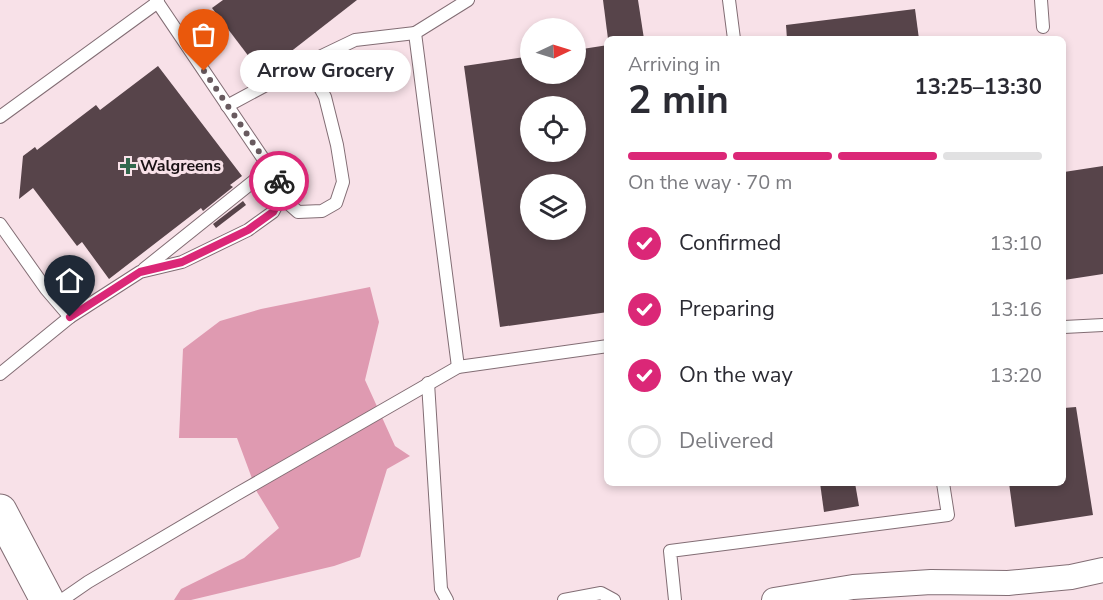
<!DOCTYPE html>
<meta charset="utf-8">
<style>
:root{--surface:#fff;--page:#f7f7f7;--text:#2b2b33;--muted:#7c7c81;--line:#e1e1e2;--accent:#db2777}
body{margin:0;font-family:"Nunito Sans",sans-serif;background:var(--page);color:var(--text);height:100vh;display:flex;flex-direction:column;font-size:22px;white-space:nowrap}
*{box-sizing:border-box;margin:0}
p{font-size:20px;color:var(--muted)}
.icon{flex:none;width:33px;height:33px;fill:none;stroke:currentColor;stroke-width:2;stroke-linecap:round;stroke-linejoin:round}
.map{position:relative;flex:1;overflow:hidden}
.side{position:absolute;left:604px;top:36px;width:462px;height:450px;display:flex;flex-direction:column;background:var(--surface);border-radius:9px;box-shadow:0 3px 9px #0003}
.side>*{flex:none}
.needle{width:39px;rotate:86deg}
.fabs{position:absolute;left:520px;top:18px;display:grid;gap:12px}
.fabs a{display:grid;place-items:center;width:66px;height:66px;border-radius:50%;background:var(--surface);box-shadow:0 3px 9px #0003;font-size:30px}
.pin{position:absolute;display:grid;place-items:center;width:51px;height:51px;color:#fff;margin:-62px -26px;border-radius:50% 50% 50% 0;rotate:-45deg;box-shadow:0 0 6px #0007}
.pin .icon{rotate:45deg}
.courier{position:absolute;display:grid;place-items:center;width:60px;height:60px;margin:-30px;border:4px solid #db2777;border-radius:50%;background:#fff;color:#222;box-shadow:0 2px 8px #0007}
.bubble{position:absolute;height:42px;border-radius:21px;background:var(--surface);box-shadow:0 3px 9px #0003;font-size:20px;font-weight:700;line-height:42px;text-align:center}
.overview em{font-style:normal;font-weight:700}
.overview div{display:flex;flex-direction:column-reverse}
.overview{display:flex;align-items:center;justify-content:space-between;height:102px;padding:0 24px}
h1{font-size:39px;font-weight:700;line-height:45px}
.bar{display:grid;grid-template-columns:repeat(4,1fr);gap:9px 6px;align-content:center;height:72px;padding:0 24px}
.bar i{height:8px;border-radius:4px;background:var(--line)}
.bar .current{background:var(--accent)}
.bar p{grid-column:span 4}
ol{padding:0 24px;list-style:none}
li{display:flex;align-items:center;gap:18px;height:66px}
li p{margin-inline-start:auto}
li .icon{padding:6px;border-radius:50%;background:var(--accent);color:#fff;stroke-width:4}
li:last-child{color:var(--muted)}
li i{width:33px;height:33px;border:3px solid var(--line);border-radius:50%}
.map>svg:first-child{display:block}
.water{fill:#df9ab1}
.building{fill:#57444a;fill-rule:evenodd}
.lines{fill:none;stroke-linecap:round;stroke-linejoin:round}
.service-casing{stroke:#826d74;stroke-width:14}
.minor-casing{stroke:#826d74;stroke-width:26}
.primary-casing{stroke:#826d74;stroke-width:35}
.service{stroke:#fff;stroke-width:12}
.minor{stroke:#fff;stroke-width:24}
.primary{stroke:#fff;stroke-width:33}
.done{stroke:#685a5f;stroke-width:6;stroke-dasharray:0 10.8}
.route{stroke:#db2777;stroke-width:8}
.poi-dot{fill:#32684d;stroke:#f8e1e8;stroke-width:2}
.labels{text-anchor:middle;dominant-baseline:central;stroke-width:6;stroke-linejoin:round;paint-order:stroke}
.poi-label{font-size:16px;font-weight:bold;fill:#1a1215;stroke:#f8e1e8;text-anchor:start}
</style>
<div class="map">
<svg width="1103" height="600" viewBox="0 0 1103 600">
<rect width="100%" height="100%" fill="#f8e1e8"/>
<!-- water -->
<path class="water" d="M370 287 379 322 365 380 395 446 410 456 387 469 360 557 334 566 191 600H174L181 589 244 558 279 528 257 492 237 438H179L183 349 220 321 261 309Z"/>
<!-- building -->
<g class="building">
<path d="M223 0H357L262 74 212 8Z"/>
<path d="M603 0H638L644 39H608Z"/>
<path d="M915 9 919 39H787L786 25Z"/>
<path d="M608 45V312L500 327 464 66 531 56V74H576V50ZM531 106H576V152H531ZM531 184H576V230H531Z"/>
<path d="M158 66 242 176 230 185 233 187 203 211 201 208 109 279 82 242 77 246 33 188 19 199 23 156 35 147 37 150 96 105 100 110Z"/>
<path d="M1103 166V274L1064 280V172Z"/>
<path d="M243 201 246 205 216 228 213 224Z"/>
<path d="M1076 407 1093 515 1015 527 1009 483H1064V408Z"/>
<path d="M820 483H855L859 506 824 512Z"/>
</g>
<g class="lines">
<defs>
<g id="service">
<path d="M729 0 734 39"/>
<path d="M1041 0 1043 27"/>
<path d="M227 106 307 63 355 40 415 33"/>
<path d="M0 117 158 2"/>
<path d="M281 197 298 212 322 211 336 203 343 182 337 145 325 97 307 63"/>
<path d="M0 224 46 289 70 317 140 272 182 262 248 230 273 212 281 197 279 182 156 0"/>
<path d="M144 269 270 168"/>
<path d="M1064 327 1103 325"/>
<path d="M458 367 415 33 468 0"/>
<path d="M0 374 70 317"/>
<path d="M428 383 441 589 447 600"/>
<path d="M62 600 88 582 237 494 458 367 608 346"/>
<path d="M564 600 601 593 614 600"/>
<path d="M675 600 670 551 948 515 943 483"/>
</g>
<path id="minor" d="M774 600 853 587 931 582 1008 583 1071 577 1103 570"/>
<path id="primary" d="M0 511 47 600"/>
</defs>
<!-- service casing -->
<use href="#service" class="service-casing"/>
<!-- minor casing -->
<use href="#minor" class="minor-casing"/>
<!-- primary casing -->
<use href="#primary" class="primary-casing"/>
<!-- service -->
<use href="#service" class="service"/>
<!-- minor -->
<use href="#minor" class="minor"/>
<!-- primary -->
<use href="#primary" class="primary"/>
</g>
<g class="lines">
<!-- done -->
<path class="done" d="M204 71 279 181"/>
<!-- route -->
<path class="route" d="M70 317 140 272 182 262 248 230 273 212 281 197 279 181"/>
</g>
<!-- markers -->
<path class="poi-dot" d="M125 157h6v6h6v6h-6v6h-6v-6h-6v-6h6z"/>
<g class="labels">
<!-- poi labels -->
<g class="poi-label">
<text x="140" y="166">Walgreens</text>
</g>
</g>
</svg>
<div class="fabs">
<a><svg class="needle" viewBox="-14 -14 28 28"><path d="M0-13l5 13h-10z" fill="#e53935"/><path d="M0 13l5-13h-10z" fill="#7c7c81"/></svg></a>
<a><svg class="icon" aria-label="locate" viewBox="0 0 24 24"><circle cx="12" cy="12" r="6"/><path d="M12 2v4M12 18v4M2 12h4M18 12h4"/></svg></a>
<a><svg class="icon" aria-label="layers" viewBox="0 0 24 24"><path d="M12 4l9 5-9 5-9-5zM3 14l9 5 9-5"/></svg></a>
</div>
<div class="pin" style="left:204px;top:71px;background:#ea580c"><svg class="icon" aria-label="bag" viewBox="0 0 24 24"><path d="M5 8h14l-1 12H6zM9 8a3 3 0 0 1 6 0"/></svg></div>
<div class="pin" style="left:70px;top:317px;background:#1f2937"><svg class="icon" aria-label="home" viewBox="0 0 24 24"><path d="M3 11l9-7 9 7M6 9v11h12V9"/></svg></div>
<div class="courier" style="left:279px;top:181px"><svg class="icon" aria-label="bike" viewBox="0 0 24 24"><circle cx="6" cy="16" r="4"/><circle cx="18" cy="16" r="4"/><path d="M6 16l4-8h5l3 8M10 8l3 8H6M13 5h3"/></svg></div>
<div class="bubble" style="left:240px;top:50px;width:171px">Arrow Grocery</div>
<section class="side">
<div class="overview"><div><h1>2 min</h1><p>Arriving in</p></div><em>13:25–13:30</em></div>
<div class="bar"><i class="current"></i><i class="current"></i><i class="current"></i><i></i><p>On the way · 70 m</p></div>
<ol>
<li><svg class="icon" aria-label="check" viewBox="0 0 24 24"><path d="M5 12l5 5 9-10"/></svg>Confirmed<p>13:10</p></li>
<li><svg class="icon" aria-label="check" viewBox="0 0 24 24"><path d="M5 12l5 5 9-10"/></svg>Preparing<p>13:16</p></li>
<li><svg class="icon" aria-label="check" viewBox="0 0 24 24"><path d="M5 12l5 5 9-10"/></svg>On the way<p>13:20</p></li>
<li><i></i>Delivered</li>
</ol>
</section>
</div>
